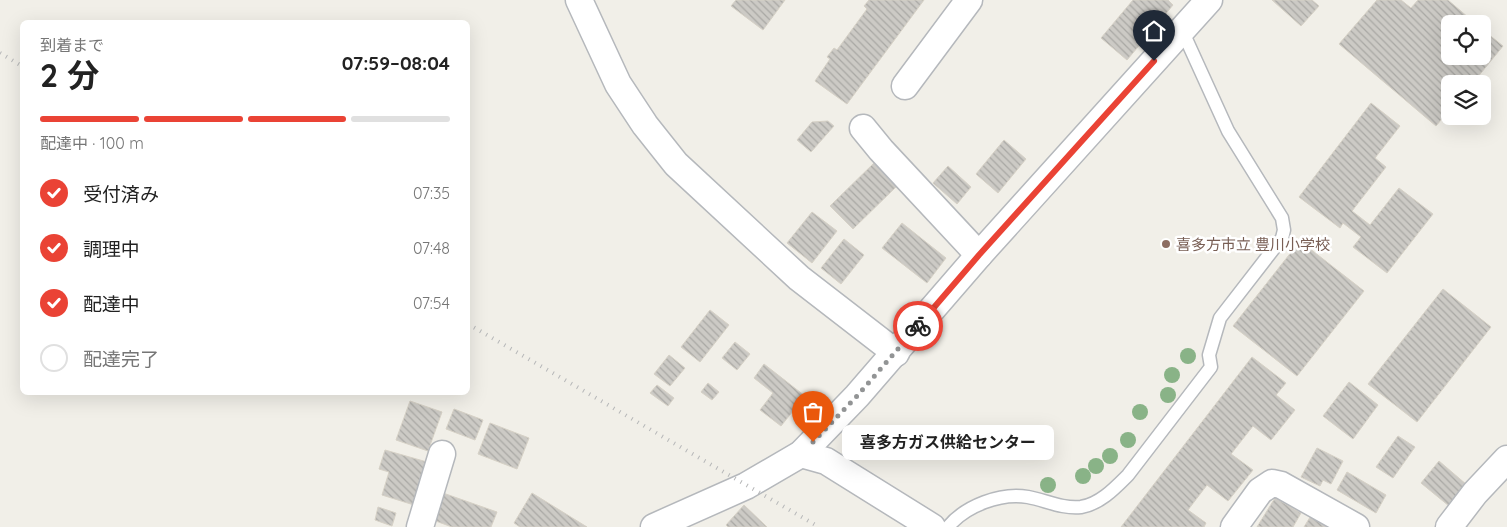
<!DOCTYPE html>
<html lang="ja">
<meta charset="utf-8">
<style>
:root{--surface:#fff;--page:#f6f6f6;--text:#222;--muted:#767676;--line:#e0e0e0;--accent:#ea4335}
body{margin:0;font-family:Quicksand,"Noto Sans JP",sans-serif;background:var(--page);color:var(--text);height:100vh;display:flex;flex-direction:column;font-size:19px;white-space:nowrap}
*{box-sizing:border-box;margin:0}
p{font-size:16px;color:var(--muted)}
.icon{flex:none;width:28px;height:28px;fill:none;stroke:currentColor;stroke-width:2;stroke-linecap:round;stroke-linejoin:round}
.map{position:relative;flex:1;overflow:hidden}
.side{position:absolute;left:20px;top:20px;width:450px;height:375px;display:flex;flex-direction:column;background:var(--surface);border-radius:8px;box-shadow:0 5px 20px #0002}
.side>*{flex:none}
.tools{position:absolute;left:1441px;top:15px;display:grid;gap:10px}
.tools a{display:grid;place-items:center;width:50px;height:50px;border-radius:8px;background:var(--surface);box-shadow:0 5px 20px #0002;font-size:25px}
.pin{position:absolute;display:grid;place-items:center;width:42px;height:42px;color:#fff;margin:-51px -21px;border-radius:50% 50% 50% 0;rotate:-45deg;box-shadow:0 0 5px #0007}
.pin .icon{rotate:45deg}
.courier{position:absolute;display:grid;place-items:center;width:50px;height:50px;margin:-25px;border:4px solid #ea4335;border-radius:50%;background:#fff;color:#222;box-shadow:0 1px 6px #0007}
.bubble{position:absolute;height:35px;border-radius:8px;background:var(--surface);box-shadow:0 5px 20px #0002;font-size:16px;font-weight:700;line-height:35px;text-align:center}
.summary em{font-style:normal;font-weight:700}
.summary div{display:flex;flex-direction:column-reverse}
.summary{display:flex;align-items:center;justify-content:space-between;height:85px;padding:0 20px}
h1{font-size:32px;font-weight:700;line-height:38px}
.bar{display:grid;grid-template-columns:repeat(4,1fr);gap:8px 5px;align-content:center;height:60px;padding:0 20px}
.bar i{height:6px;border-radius:4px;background:var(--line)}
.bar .on{background:var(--accent)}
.bar p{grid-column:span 4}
ol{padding:0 20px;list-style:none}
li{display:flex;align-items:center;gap:15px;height:55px}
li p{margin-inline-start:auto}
li .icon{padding:5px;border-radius:50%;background:var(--accent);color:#fff;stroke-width:4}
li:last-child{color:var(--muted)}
li i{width:28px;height:28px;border:2px solid var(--line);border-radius:50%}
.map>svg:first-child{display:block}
.building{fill:url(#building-back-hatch);stroke:#d6d1c6}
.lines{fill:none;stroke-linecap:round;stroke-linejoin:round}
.service-casing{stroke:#b5b8bc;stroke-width:15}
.minor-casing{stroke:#b5b8bc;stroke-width:29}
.service{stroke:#fff;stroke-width:12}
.minor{stroke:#fff;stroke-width:26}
.rail{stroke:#b6b7b8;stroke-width:4;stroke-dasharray:1 6;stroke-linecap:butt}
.tree{fill:#89b387}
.done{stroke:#929495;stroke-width:5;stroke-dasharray:0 9}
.route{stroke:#ea4335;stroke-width:6}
.education-dot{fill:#8d6e63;stroke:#fff;stroke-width:2}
.labels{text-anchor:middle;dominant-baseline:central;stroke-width:5;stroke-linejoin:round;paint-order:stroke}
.education-label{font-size:15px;fill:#785e54;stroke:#fff;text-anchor:start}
</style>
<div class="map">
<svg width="1507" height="527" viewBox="0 0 1507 527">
<defs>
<pattern id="building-back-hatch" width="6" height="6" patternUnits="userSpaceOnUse" patternTransform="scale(1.25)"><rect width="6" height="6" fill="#cccac5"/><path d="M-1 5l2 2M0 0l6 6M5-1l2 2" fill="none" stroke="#a9a8a4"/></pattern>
</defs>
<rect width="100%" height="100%" fill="#f1efe8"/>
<!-- building -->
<g class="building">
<path d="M736 0H785L763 30 731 6Z"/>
<path d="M869 0H924L847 104 815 81 830 59 827 57 834 48 837 50 867 9 864 6Z"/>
<path d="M1133 0H1168L1173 5 1127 60 1101 38Z"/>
<path d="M1272 0H1312L1319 6 1301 26Z"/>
<path d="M1377 0H1401L1411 8 1418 0H1448L1476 24H1450V56H1482V29L1503 46 1472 84H1450V109L1436 126 1339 44Z"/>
<path d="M1371 103 1400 126 1375 158 1386 167 1352 211 1370 225 1399 188 1433 214 1387 273 1353 247 1361 237 1343 223 1340 228 1299 197Z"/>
<path d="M828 121 834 126 811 152 797 140 812 122Z"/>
<path d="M1004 140 1026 159 998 193 976 174Z"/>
<path d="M875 162 898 185 853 229 830 206Z"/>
<path d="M948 166 971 187 957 204 933 183Z"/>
<path d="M812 212 837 231 812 263 787 243Z"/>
<path d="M902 223 946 258 927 283 882 248Z"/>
<path d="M844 239 864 255 841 284 821 268Z"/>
<path d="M1300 241 1364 291 1297 376 1233 326Z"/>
<path d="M1443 289 1491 327 1417 422 1368 384Z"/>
<path d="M710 310 729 325 700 362 681 347Z"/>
<path d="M735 342 750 354 737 370 722 358Z"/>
<path d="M669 355 685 368 670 386 654 374Z"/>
<path d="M1252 357 1286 383 1276 395 1295 410 1271 440 1253 426 1231 454 1253 470 1228 501 1207 485 1188 510 1206 523 1204 527H1121Z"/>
<path d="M764 364 805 396 781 426 760 410 773 393 754 378Z"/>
<path d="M1349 382 1378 405 1353 439 1323 416Z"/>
<path d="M708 383 719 392 712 400 701 392Z"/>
<path d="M657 385 674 398 668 406 650 393Z"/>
<path d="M410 401 442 412 428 451 396 440Z"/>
<path d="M454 409 483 420 475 440 446 429Z"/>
<path d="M490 423 529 438 517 469 478 454Z"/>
<path d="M1398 436 1415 447 1393 478 1376 467Z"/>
<path d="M1317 448 1343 461 1331 484 1323 480 1320 486 1301 477Z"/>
<path d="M385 450 427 462 414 505 382 495 389 472 379 469Z"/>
<path d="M1439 461 1467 485 1449 506 1421 483Z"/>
<path d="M1347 472 1386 495 1376 513 1337 490Z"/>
<path d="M443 493 497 512 491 527H452L433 520Z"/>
<path d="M532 493 587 527H520L514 523Z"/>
<path d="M1275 498 1301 513 1293 527H1257Z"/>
<path d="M744 505 767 527H728L726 525Z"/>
<path d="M378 507 396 513 392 526 375 520Z"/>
<path d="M1312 514 1335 527H1304Z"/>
</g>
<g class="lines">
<defs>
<path id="service" d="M948 527C965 506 1001 492 1028 497 1045 500 1062 509 1081 507 1100 504 1115 488 1128 475L1211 367 1209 355 1220 318 1282 238 1284 230 1282 218 1228 131 1182 30"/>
<g id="minor">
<path d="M579 0 618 84 645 125 676 164 799 278 896 353"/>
<path d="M905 86 969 0"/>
<path d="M863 128 881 150 979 255"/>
<path d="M801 454 826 461 932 527"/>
<path d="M420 527 442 454"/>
<path d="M654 527 746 486 801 454 857 396 979 255 1209 0"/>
<path d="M1234 527 1260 491 1272 483 1281 485 1356 527"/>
<path d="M1449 527 1475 493 1507 459"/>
</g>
</defs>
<!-- service casing -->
<use href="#service" class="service-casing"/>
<!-- minor casing -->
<use href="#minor" class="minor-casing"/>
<!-- service -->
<use href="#service" class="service"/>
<!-- minor -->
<use href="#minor" class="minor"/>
<!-- rail -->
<g class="rail">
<path d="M0 53 22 66"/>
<path d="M468 324 819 527"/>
</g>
</g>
<!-- trees -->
<g class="tree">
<circle cx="1188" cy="356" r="8"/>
<circle cx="1172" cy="375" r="8"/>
<circle cx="1168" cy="395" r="8"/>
<circle cx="1140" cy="412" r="8"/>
<circle cx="1128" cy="440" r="8"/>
<circle cx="1110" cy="456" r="8"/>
<circle cx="1096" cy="466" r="8"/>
<circle cx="1083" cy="476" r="8"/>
<circle cx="1048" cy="485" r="8"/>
</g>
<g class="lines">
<!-- done -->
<path class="done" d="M813 442 857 396 918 326"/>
<!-- route -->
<path class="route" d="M918 326 979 255 1154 61"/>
</g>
<!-- markers -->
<circle class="education-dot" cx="1166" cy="244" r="5"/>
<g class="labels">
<!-- education labels -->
<g class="education-label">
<text x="1176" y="244">喜多方市立 豊川小学校</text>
</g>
</g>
</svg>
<div class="tools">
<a><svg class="icon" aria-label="locate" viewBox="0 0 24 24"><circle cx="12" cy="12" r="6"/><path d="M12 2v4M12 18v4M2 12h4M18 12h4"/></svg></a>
<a><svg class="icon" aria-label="layers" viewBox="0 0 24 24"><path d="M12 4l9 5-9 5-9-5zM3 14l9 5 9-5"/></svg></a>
</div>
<div class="pin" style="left:813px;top:442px;background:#ea580c"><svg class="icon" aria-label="bag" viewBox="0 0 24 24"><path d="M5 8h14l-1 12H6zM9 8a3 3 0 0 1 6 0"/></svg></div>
<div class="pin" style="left:1154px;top:61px;background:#1f2937"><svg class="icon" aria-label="home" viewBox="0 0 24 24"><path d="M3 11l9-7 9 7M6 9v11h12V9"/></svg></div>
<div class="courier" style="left:918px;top:326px"><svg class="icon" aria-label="bike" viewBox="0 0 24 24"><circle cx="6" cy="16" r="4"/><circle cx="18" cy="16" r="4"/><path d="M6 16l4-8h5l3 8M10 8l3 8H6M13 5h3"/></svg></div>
<div class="bubble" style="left:842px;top:425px;width:212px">喜多方ガス供給センター</div>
<section class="side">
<div class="summary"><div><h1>2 分</h1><p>到着まで</p></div><em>07:59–08:04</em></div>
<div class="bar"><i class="on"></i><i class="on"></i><i class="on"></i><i></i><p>配達中 · 100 m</p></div>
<ol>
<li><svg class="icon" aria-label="check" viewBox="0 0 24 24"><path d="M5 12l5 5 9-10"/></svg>受付済み<p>07:35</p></li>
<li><svg class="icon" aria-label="check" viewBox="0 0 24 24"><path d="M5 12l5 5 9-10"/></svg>調理中<p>07:48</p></li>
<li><svg class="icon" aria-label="check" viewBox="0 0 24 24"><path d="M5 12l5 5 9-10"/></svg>配達中<p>07:54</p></li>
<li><i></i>配達完了</li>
</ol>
</section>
</div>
